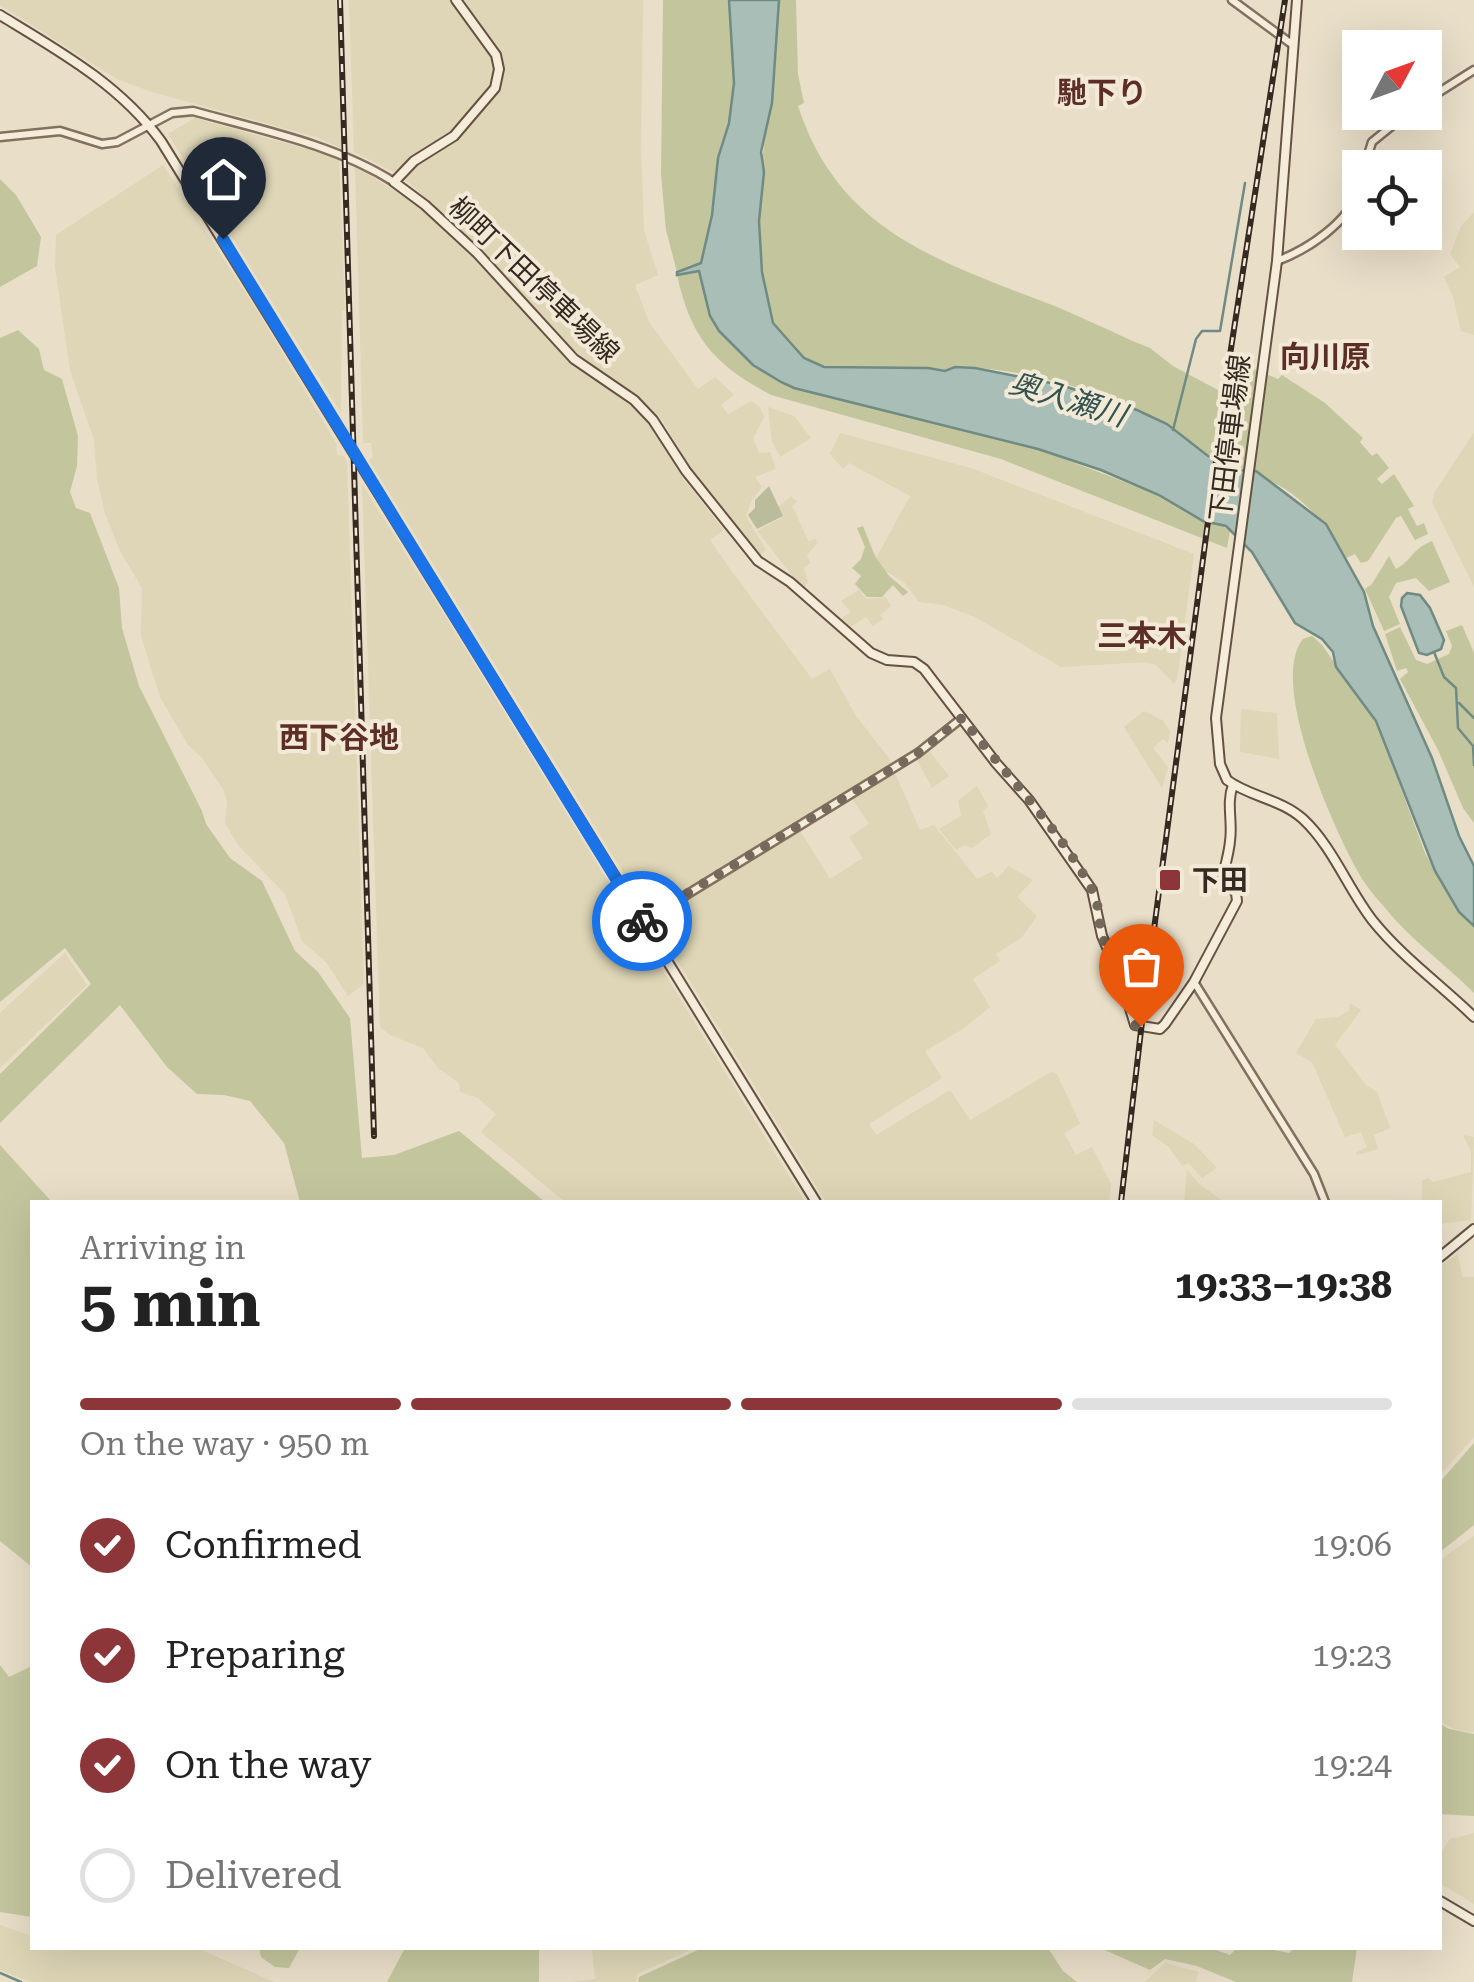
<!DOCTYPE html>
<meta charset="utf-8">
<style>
:root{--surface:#fff;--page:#f2f2f2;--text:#222;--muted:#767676;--line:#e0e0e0;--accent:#8c363a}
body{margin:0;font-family:"Roboto Serif","Noto Sans JP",serif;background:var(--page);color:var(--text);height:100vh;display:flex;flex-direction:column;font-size:38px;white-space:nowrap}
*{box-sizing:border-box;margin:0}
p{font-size:32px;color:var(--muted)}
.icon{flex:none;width:55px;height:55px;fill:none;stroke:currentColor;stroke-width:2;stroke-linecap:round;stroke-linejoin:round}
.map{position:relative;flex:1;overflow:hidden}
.sheet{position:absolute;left:30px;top:1200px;width:1412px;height:750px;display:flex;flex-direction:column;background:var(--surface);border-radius:0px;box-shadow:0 10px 40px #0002}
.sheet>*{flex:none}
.needle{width:65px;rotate:49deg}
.tools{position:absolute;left:1342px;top:30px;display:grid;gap:20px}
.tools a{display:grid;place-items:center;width:100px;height:100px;border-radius:0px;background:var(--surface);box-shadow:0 10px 40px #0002;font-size:50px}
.pin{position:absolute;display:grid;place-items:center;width:85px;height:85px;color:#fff;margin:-102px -42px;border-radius:50% 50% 50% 0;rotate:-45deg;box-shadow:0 0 10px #0007}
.pin .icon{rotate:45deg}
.courier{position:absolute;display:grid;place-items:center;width:100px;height:100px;margin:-50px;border:8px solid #1a73e8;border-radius:50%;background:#fff;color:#222;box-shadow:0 2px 12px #0007}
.overview em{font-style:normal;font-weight:700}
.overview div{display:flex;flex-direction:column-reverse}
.overview{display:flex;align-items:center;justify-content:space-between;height:170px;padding:0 50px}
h1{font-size:65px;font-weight:700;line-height:75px}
.bar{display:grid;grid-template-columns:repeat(4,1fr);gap:15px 10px;align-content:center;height:120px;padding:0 50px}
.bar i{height:12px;border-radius:8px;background:var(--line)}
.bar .active{background:var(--accent)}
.bar p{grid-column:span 4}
ol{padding:0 50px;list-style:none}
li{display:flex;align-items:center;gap:30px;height:110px}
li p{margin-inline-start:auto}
li .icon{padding:10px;border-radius:50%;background:var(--accent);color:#fff;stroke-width:4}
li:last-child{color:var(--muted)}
li i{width:55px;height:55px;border:5px solid var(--line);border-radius:50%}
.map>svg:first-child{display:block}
.farmland{fill:#ded6b6;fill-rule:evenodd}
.green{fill:#c3c69d}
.cemetery{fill:#babc9b}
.water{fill:#a8beb7;stroke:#708b83;stroke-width:2.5}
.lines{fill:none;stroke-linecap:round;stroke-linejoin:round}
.stream{stroke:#708b83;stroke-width:2.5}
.tertiary-casing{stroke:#83715f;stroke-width:11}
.secondary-casing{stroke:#655242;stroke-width:12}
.tertiary{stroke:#f5ecda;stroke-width:6}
.secondary{stroke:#f5ecda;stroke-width:8}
.rail-casing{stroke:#352a21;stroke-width:6}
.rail{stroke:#f2e9d7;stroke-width:2.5;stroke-dasharray:8;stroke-linecap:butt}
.done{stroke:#74695b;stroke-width:10;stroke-dasharray:0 18}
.route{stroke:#1a73e8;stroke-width:12}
.poi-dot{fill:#8c363a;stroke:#f2e9d7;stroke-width:4}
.labels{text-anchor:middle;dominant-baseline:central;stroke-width:8;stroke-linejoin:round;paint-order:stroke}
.street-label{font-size:28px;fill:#352a21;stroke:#f2e9d7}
.poi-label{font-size:28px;font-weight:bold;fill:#352a21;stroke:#f2e9d7;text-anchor:start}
.neighbourhood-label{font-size:30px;font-weight:bold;fill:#5d2e25;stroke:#f2e9d7}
.water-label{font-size:30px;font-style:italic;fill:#325350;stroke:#f2e9d7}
</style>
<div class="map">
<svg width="1474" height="1982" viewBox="0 0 1474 1982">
<rect width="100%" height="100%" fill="#e9dec8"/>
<!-- farmland -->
<g class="farmland">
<path d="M0 0H336L341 148 316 137 152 92 117 79 0 5Z"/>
<path d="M349 0H643L641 149 644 230 658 275 635 285 649 322 698 389 715 377 734 395 721 405 728 414 751 401 760 407 764 417 753 438 759 453 770 452 776 469 755 477 762 487 752 500 746 516 766 550 759 556 690 467 663 421 634 392 593 367 572 348 486 255 414 187 396 173 354 152Z"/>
<path d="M195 118 339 158 345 311H342L341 413 168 134Z"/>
<path d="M163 165 261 317 336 443 337 455 344 456 347 462 364 984 348 996 326 962 302 941 285 894 238 845 225 823 227 802 223 789 202 758 188 745 160 697 141 636 142 588 120 551 105 513 97 479 94 440 70 370 55 267 56 235Z"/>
<path d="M355 166 422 208 471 254 574 366 631 406 649 424 684 480 724 530 710 540 730 569 812 679 830 669 856 716 888 757 920 830 934 825 977 879 991 872 998 878 1008 866 1033 880 1017 897 1037 916 1022 937 996 954 1000 961 973 979 990 1007 963 1029 925 1051 942 1078 869 1124 876 1135 950 1090 970 1120 1051 1072 1057 1074 1080 1124 1064 1133 1076 1155 1092 1147 1111 1184 1109 1202H826L369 460 373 457 371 443H363ZM851 797 869 824 849 837 863 858 830 879 799 829Z"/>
<path d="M1474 212V335L1461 331 1453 296 1444 277 1460 267 1450 254 1461 226Z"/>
<path d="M768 407 794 416 811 438 780 457 772 441Z"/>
<path d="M1474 432V587L1432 502 1435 492Z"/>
<path d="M840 433 971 468 1194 554 1177 679 1174 684 1156 665 1146 662 1061 667 977 618 944 605 919 602 904 582 873 564 910 496 849 463 843 469 830 454Z"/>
<path d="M362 484 448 621 805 1202H565L481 1132 496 1114 478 1098 460 1092 459 1083 438 1068 423 1048 390 1035 380 1027Z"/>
<path d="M791 496 797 502 792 506 809 542 815 538 817 543 807 555 810 563 804 568 808 582 803 589 757 531 783 517 778 507Z"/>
<path d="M859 590 866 599 886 597 891 606 880 615 883 619 873 626 866 617 847 629 838 621 851 612 841 601Z"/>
<path d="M1241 709 1277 713 1279 759 1240 752Z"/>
<path d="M1144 711 1162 720 1170 731 1168 743 1163 739 1153 748 1168 767 1162 788 1124 727Z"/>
<path d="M929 751 949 776 932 788 916 758Z"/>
<path d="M977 786 988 806 983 811 991 834 972 848 965 845 956 850 939 829 961 816 958 801Z"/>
<path d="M65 953 87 985 0 1068V1013Z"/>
<path d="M1350 1003 1361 1010 1335 1045 1366 1085 1377 1092 1390 1128 1374 1135 1378 1149 1357 1155 1356 1152 1367 1147 1361 1132 1345 1137 1312 1062 1296 1053 1316 1019 1338 1017 1349 1011Z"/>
<path d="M1154 1120 1194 1144 1217 1168 1202 1178 1189 1163 1182 1166 1169 1147 1152 1135Z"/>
<path d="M1463 1135 1474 1137 1471 1220 1440 1224V1202H1422V1180L1429 1178 1433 1182 1471 1172V1152Z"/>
<path d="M1187 1170 1199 1184 1224 1202H1184Z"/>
<path d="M1458 1254 1462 1277H1474V1437L1440 1475V1266Z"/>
<path d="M1474 1536V1732H1470L1454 1729 1440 1721V1560Z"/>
<path d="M1474 1833V1904L1440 1883V1854L1450 1839Z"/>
<path d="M0 1925 32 1936V1948H197L274 1982H31L0 1970Z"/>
<path d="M592 1948H688V1951L637 1974 636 1982H571L595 1979Z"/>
<path d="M1165 1963 1199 1972 1195 1982H1145Z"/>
</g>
<!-- green -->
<g class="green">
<path d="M663 0H729C736 40 738 85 729 125 726 138 720 150 718 162 714 197 710 229 701 263L677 272 666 230 661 175Z"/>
<path d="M779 0H796L798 74 804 103 798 106C839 232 939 261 1052 305 1085 318 1117 335 1150 348L1173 366 1218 390 1220 393 1213 450 1232 451 1239 398 1247 366 1278 379 1282 375 1325 403 1363 438 1360 442 1372 456 1377 453 1389 468 1377 479 1382 484 1394 474 1414 506 1408 509 1417 526 1424 523 1428 534 1415 540 1401 516 1396 518 1368 561 1361 563 1355 554 1346 558C1332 531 1303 496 1274 483 1253 474 1232 468 1211 457 1193 448 1180 431 1162 422 1113 395 1030 370 974 368 963 368 954 371 944 371 937 371 929 368 922 368 891 368 853 375 823 367 804 362 781 341 773 323 769 314 769 302 766 293 745 197 777 97 779 0Z"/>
<path d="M0 179 16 195 41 237 37 266 0 287Z"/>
<path d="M691 271H699L702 275 710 316 753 365 794 388 1038 449 1159 495 1203 520 1218 523 1230 531 1227 548 1001 459 771 395C715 365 691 339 677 275Z"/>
<path d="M18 330 39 349 44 370 62 379 78 436 77 466 70 492 76 508 90 513 119 588 122 628 139 686 202 811 206 824 230 858 262 881 295 951 318 972 350 1018 362 1158 394 1155 459 1131 545 1202H300L284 1143 250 1101 224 1095 197 1094 167 1067 120 1005 0 1123V1074L91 984 65 948 0 1002V338Z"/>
<path d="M863 526 875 556 889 576 908 592 903 596 893 585 882 597H867L855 584 861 576 852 568 861 559 865 547 857 528Z"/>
<path d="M1432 541 1450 582 1429 591 1416 578 1396 583 1389 597 1400 624 1384 631 1365 589 1372 584 1389 556 1396 569C1413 560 1410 550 1432 541Z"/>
<path d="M1462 625 1474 653V823L1463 808 1438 750 1400 679 1408 672 1406 668 1397 671 1385 634 1400 627 1416 660 1427 664 1449 654 1452 646 1446 631Z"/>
<path d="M1312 636 1322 645 1376 721 1425 853 1459 912 1474 926V993C1445 964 1411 940 1385 908 1375 896 1364 884 1357 870 1333 827 1268 682 1303 639Z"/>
<path d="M0 1145 52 1202H32V1567L0 1541Z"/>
<path d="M1474 1443V1525L1440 1552V1482Z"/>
<path d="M0 1665 9 1677 32 1666V1917L0 1912Z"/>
<path d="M1440 1724 1449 1729 1474 1734V1816L1440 1814Z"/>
<path d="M259 1948H300L289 1968 275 1967 261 1957Z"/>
<path d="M405 1948H539V1982H387Z"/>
<path d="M702 1948H1048L1063 1971 1077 1982H638L639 1977Z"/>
<path d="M1100 1948H1211L1230 1955 1237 1948H1264L1289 1953 1294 1948H1357L1352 1982H1236L1197 1966 1165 1959 1150 1970Z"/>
</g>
<!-- cemetery -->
<path class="cemetery" d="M769 486 783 516 757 529 748 515 755 508V500Z"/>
<!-- water -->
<g class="water">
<path d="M729 0H779L772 103 761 152 764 172 759 221 762 272 773 323 804 358 824 367 928 368 945 371 955 367 975 368 1061 385 1137 410 1167 424 1208 456 1234 470 1256 471 1326 524 1364 592 1373 626 1432 758 1459 836 1474 866V926L1459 912 1435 871 1376 721 1336 667 1333 652 1322 639 1295 623 1252 552 1226 526 1203 521 1159 495 1101 470 1038 449 794 388 781 382 753 365 719 331 710 316 699 271 677 275V272L701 263 712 215 718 158 729 123 734 83Z"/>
<path d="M1407 593 1420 595 1430 608 1444 640 1441 649 1427 655 1419 653 1401 606 1402 598Z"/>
</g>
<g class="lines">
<!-- stream -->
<g class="stream">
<path d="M1173 430 1196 339 1202 331H1220L1245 183"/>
<path d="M1434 652 1444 677 1456 688 1458 728 1473 746 1474 765"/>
<path d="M1459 703 1474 718"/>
<path d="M0 1973 21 1982"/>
</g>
<defs>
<g id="tertiary">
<path d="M1232 0 1293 45"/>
<path d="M1425 101 1474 70"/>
<path d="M0 137 60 131 102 144 117 142 172 113 193 111C261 130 334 144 394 182"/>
<path d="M1364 168 1372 142 1409 112"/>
<path d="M1277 261C1309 249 1347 223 1360 190"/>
<path d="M642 922 918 753 962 718"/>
<path d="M1194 982 1314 1174 1325 1202"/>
</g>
<g id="secondary">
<path d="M456 0 496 55 499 69 495 88 454 136 414 161 394 182 425 205 477 253 574 359 634 400 653 420 686 471 758 561 790 582 871 653 887 660 914 662 924 669 996 763 1029 800 1092 890 1102 936 1121 979 1135 1025 1160 1029 1165 1024 1194 982 1237 901 1236 893 1223 880C1224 867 1229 854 1230 841 1233 822 1226 803 1233 785"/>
<path d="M1297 0 1277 261 1216 718 1220 764 1227 780C1250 797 1281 799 1303 819 1333 847 1348 889 1373 921 1402 957 1441 985 1474 1017"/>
<path d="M0 15C59 51 119 84 161 141L816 1202"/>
<path d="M1440 1257 1474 1229"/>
<path d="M1440 1901 1474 1921"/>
</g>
</defs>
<!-- tertiary casing -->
<use href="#tertiary" class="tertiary-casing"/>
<!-- secondary casing -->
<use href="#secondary" class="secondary-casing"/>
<!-- tertiary -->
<use href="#tertiary" class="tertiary"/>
<!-- secondary -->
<use href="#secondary" class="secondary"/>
<defs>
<g id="rail">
<path d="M340 0 374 1136"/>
<path d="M1121 1202 1144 1005 1230 355 1285 0"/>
</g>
</defs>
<!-- rail casing -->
<use href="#rail" class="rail-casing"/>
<!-- rail -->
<use href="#rail" class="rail"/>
</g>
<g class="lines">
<!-- done -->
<path class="done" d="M642 921 918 753 962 718C1004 773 1062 831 1093 892 1100 906 1098 923 1103 938 1112 967 1128 995 1135 1025L1141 1026"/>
<!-- route -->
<path class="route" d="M223 239 642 921"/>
</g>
<!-- markers -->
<rect class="poi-dot" x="1158" y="868" width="24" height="24" rx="5"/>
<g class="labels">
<!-- street labels -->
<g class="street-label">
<text transform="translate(534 280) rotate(44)">柳町下田停車場線</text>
<text transform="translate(1230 438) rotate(-83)">下田停車場線</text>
</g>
<!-- poi labels -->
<g class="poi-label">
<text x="1192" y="880">下田</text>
</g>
<!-- neighbourhood labels -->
<g class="neighbourhood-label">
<text x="1102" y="92">馳下り</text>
<text x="1325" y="356">向川原</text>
<text x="1142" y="635">三本木</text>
<text x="339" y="737">西下谷地</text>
</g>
<!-- water labels -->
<g class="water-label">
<text transform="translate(1068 399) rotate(17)">奥入瀬川</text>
</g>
</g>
</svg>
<div class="tools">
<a><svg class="needle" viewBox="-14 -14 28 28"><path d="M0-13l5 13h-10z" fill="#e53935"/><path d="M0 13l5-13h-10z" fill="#767676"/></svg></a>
<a><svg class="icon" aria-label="locate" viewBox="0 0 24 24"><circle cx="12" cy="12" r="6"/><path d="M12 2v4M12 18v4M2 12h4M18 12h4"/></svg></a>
</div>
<div class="pin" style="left:1141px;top:1026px;background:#ea580c"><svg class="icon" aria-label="bag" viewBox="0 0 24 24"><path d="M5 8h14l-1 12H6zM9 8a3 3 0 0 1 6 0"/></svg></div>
<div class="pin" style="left:223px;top:239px;background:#1f2937"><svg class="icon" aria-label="home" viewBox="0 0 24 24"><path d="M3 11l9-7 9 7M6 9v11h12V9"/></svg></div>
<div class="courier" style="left:642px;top:921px"><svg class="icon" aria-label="bike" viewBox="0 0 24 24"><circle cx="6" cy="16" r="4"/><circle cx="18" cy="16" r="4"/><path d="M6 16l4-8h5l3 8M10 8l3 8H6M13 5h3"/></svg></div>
<section class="sheet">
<div class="overview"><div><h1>5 min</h1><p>Arriving in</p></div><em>19:33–19:38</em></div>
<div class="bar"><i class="active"></i><i class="active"></i><i class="active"></i><i></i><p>On the way · 950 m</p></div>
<ol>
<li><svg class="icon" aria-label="check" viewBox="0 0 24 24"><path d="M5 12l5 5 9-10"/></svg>Confirmed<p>19:06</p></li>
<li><svg class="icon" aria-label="check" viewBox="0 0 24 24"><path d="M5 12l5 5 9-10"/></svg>Preparing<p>19:23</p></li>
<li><svg class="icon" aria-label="check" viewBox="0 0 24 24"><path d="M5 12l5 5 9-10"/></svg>On the way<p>19:24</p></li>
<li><i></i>Delivered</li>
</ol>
</section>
</div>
